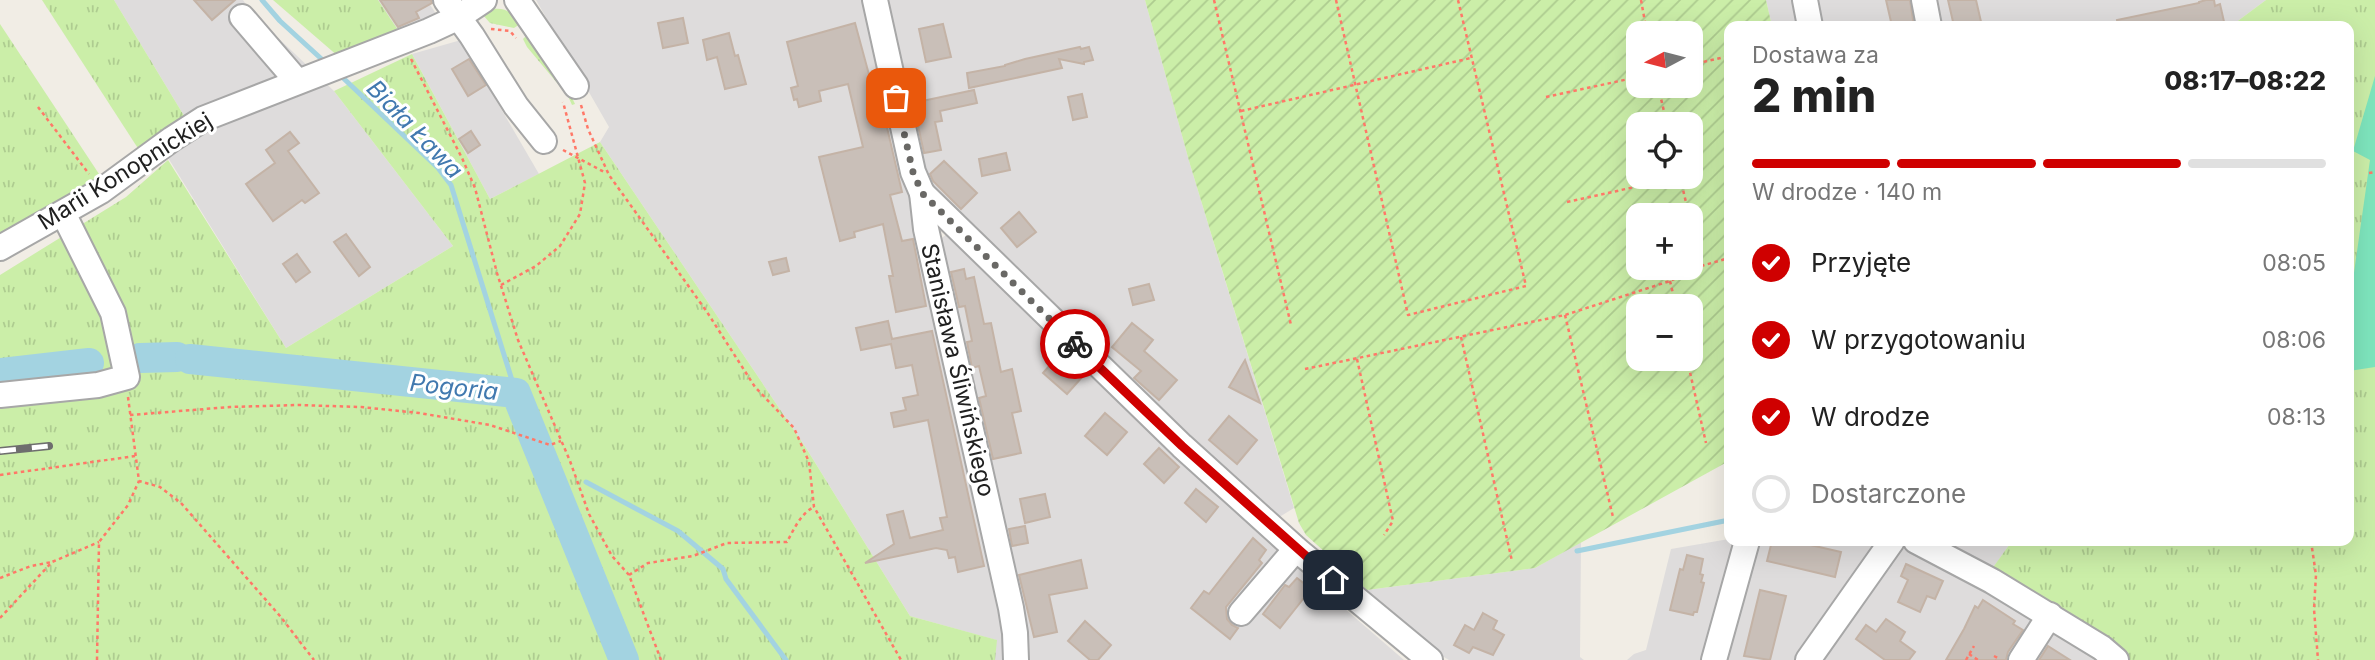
<!DOCTYPE html>
<html lang="pl">
<meta charset="utf-8">
<style>
:root{--surface:#fff;--page:#f6f6f6;--text:#222;--muted:#767676;--line:#e0e0e0;--accent:#cf0000}
body{margin:0;font-family:Inter,sans-serif;background:var(--page);color:var(--text);height:100vh;display:flex;flex-direction:column;font-size:26px;white-space:nowrap}
*{box-sizing:border-box;margin:0}
p{font-size:23px;color:var(--muted)}
.icon{flex:none;width:38px;height:38px;fill:none;stroke:currentColor;stroke-width:2;stroke-linecap:round;stroke-linejoin:round}
.map{position:relative;flex:1;overflow:hidden}
.panel{position:absolute;left:1724px;top:21px;width:630px;height:525px;display:flex;flex-direction:column;background:var(--surface);border-radius:14px;box-shadow:0 7px 28px #0002}
.panel>*{flex:none}
.needle{width:46px;rotate:263deg}
.buttons{position:absolute;left:1626px;top:21px;display:grid;gap:14px}
.buttons a{display:grid;place-items:center;width:77px;height:77px;border-radius:14px;background:var(--surface);box-shadow:0 7px 28px #0002;font-size:35px}
.pin{position:absolute;display:grid;place-items:center;width:60px;height:60px;color:#fff;margin:-30px;border-radius:14px;box-shadow:0 4px 10px #0006}
.courier{position:absolute;display:grid;place-items:center;width:70px;height:70px;margin:-35px;border:5px solid #cf0000;border-radius:50%;background:#fff;color:#222;box-shadow:0 2px 9px #0007}
.head em{font-style:normal;font-weight:800}
.head div{display:flex;flex-direction:column-reverse}
.head{display:flex;align-items:center;justify-content:space-between;height:119px;padding:0 28px}
h1{font-size:46px;font-weight:800;line-height:52px}
.bar{display:grid;grid-template-columns:repeat(4,1fr);gap:10px 7px;align-content:center;height:84px;padding:0 28px}
.bar i{height:9px;border-radius:5px;background:var(--line)}
.bar .current{background:var(--accent)}
.bar p{grid-column:span 4}
ol{padding:0 28px;list-style:none}
li{display:flex;align-items:center;gap:21px;height:77px}
li p{margin-inline-start:auto}
li .icon{padding:7px;border-radius:50%;background:var(--accent);color:#fff;stroke-width:4}
li:last-child{color:var(--muted)}
li i{width:38px;height:38px;border:4px solid var(--line);border-radius:50%}
.map>svg:first-child{display:block}
.residential{fill:#dedcdc}
.grass{fill:url(#grass-tufts)}
.garden{fill:url(#garden-furrows);fill-rule:evenodd}
.pitch{fill:#7ee5bd}
.lines{fill:none;stroke-linecap:round;stroke-linejoin:round}
.stream{stroke:#a3d3e1;stroke-width:5}
.river{stroke:#a3d3e1;stroke-width:30}
.building{fill:#c9bfb8;stroke:#c4b3a6;stroke-width:2}
.minor-casing{stroke:#a7a7a7;stroke-width:28}
.path{stroke:#ff7868;stroke-width:2.5;stroke-dasharray:3.5 3.5;stroke-linecap:butt}
.minor{stroke:#fff;stroke-width:24}
.rail-casing{stroke:#6e6e6e;stroke-width:8}
.rail{stroke:#fff;stroke-width:5;stroke-dasharray:16;stroke-linecap:butt}
.done{stroke:#696865;stroke-width:7;stroke-dasharray:0 12.6}
.route{stroke:#cf0000;stroke-width:9}
.labels{text-anchor:middle;dominant-baseline:central;stroke-width:6;stroke-linejoin:round;paint-order:stroke}
.street-label{font-size:23px;fill:#202020;stroke:#fff}
.water-label{font-size:24px;font-style:italic;fill:#4179af;stroke:#fff}
</style>
<div class="map">
<svg width="2375" height="660" viewBox="0 0 2375 660">
<defs>
<pattern id="grass-tufts" width="24" height="20" patternUnits="userSpaceOnUse" patternTransform="scale(1.75)"><rect width="24" height="20" fill="#cbeea8"/><path d="M3 7l-1-3M5 7V3M7 7l1-3M15 17l-1-3M17 17v-4M19 17l1-3" fill="none" stroke="#aecc90"/></pattern>
<pattern id="garden-furrows" width="10" height="10" patternUnits="userSpaceOnUse" patternTransform="scale(1.75)"><rect width="10" height="10" fill="#cbeea8"/><path d="M-1 1l2-2M0 10L10 0M9 11l2-2" fill="none" stroke="#aecc90"/></pattern>
</defs>
<rect width="100%" height="100%" fill="#f1ede5"/>
<!-- residential -->
<g class="residential">
<path d="M114 0H243L252 13 334 91 453 246 286 348 157 140 186 119Z"/>
<path d="M378 0H427L438 17 398 30Z"/>
<path d="M536 0H866L939 240 947 234 1062 342 1148 430 1222 497 1265 540 1404 660H995L996 640 910 616 806 448 600 142 609 127Z"/>
<path d="M882 0H1145L1189 161 1294 508 1276 519 930 190Z"/>
<path d="M1766 0H2266L2231 26H1772Z"/>
<path d="M461 40 539 174 490 199 412 54Z"/>
<path d="M1729 539V541H2012L1983 582 2106 660H1627L1634 654 1646 650 1671 549Z"/>
<path d="M1581 542 1580 657 1584 660H1449L1439 654 1367 590 1535 568Z"/>
</g>
<!-- grass -->
<g class="grass">
<path d="M42 0H114L186 119 141 153Z"/>
<path d="M273 0H378L398 30 339 57Z"/>
<path d="M2266 0H2375V660H2110L1989 573 2012 541H2348V26H2231Z"/>
<path d="M493 9C507 7 513 14 520 24L514 28 490 23 483 15Z"/>
<path d="M0 24 103 180 0 239Z"/>
<path d="M527 35 566 85 575 104 572 105 568 96 527 47 523 39Z"/>
<path d="M412 54 490 199 600 142 806 448 910 616 997 640 995 660H0V275L126 197 168 160 286 348 453 246 334 91Z"/>
</g>
<!-- garden -->
<path class="garden" d="M1145 0H1766L1772 26H1729V461L1535 568 1367 590 1306 535 1299 523 1189 161ZM1638 33H1690V86H1638ZM1638 124H1690V177H1638ZM1638 215H1690V268H1638ZM1638 306H1690V359H1638Z"/>
<!-- pitch -->
<path class="pitch" d="M2375 76V367L2349 371V308L2370 160 2353 151Z"/>
<g class="lines">
<!-- stream -->
<g class="stream">
<path d="M262 0 280 21 327 64"/>
<path d="M340 75 438 168 451 185 516 393"/>
<path d="M586 482 678 531 723 569 726 579 786 660"/>
<path d="M1577 551 1729 520"/>
</g>
<!-- river -->
<g class="river">
<path d="M140 358 177 357"/>
<path d="M190 359 516 393 624 660"/>
<path d="M0 373 89 363"/>
</g>
</g>
<!-- building -->
<g class="building">
<path d="M194 0H235L212 20Z"/>
<path d="M380 0H431L432 3 416 12 419 18 398 27Z"/>
<path d="M1886 0H1910L1914 26H1892Z"/>
<path d="M1948 0H1976L1982 26H1954Z"/>
<path d="M2206 0H2214L2215 6 2220 4 2225 26H2118L2117 20 2199 3V2Z"/>
<path d="M683 18 688 43 663 48 658 23Z"/>
<path d="M855 23 871 82 876 80 902 192 890 195 902 241 913 239 926 306 896 312 889 276H893L883 224 854 232 855 237 840 241 819 157 863 147 848 84 819 91 821 101 799 107 797 99 794 100 791 88 798 86 787 42Z"/>
<path d="M943 24 951 57 926 62 919 29Z"/>
<path d="M729 33 735 56 738 55 746 84 725 89 717 57 707 60 703 40Z"/>
<path d="M1080 47 1081 49 1089 47 1093 60 1084 62V64L1059 59 1062 68 969 88 967 73 1005 66V65L1025 59Z"/>
<path d="M469 59 486 85 468 96 452 69Z"/>
<path d="M974 90 977 103 940 111 942 121 935 122 941 150 924 153 913 103Z"/>
<path d="M1082 94 1087 117 1073 120 1068 97Z"/>
<path d="M471 131 480 145 468 153 459 139Z"/>
<path d="M290 132 299 143 288 151 319 193 305 203 302 200 273 221 246 184 275 163 266 150Z"/>
<path d="M1006 153 1010 170 982 176 979 159Z"/>
<path d="M944 161 977 193 961 209 933 181 930 174Z"/>
<path d="M1019 212 1036 232 1017 247 1001 228Z"/>
<path d="M346 234 370 267 359 276 334 242Z"/>
<path d="M297 254 310 272 296 282 283 264Z"/>
<path d="M786 258 789 271 773 275 769 262Z"/>
<path d="M964 269 966 279 974 277 984 324 991 323 1001 372 1012 369 1021 411 1012 413 1021 453 993 459 979 398 986 396 979 366 972 368 967 342 972 341 965 306 959 307 951 272Z"/>
<path d="M1149 284 1154 300 1133 305 1129 289Z"/>
<path d="M888 321 892 339 932 331 984 566 958 572 955 557 949 558 947 550 936 548 865 563 894 544 887 515 903 511 910 538 943 530 940 518 947 517 928 420 894 427 891 413 906 410 903 398 918 395 912 365 896 368 891 344 861 350 856 328Z"/>
<path d="M1132 323 1153 340 1144 351 1177 380 1159 400 1134 378 1141 371 1112 347Z"/>
<path d="M1059 355 1083 376 1067 394 1043 373Z"/>
<path d="M1245 360 1260 403 1229 387Z"/>
<path d="M1105 413 1127 432 1107 455 1085 436Z"/>
<path d="M1229 416 1257 440 1237 464 1209 440Z"/>
<path d="M1159 448 1179 467 1164 483 1144 464Z"/>
<path d="M1196 489 1218 507 1206 522 1185 503Z"/>
<path d="M1045 494 1050 517 1025 523 1020 499Z"/>
<path d="M1025 526 1028 543 1012 546 1009 529Z"/>
<path d="M1253 538 1266 550 1259 560 1262 563 1226 607 1227 619 1232 625 1238 628 1230 639 1191 608 1204 591 1209 594Z"/>
<path d="M1772 541H1793L1841 552 1835 577 1767 561Z"/>
<path d="M1687 555 1703 559 1700 574 1703 575 1701 582 1704 583 1697 612H1694L1693 615 1670 610 1680 569 1683 570Z"/>
<path d="M1081 560 1087 588 1049 595 1057 632 1034 637 1019 575Z"/>
<path d="M1906 564 1943 581 1935 599 1927 596 1920 612 1898 602 1908 580 1901 576Z"/>
<path d="M1297 578 1311 589 1280 628 1263 614 1285 585 1289 587Z"/>
<path d="M1760 590 1786 596 1770 660 1744 656Z"/>
<path d="M1983 600 2015 621 2013 624 2023 630 2008 652 2006 660H1946L1964 629 1975 606 1978 608Z"/>
<path d="M1483 613 1497 621 1493 629 1504 635 1493 655 1473 647 1469 653 1454 645 1465 625 1474 630Z"/>
<path d="M1886 619 1905 632 1900 641 1915 652 1909 660H1885L1856 639 1866 625 1876 632Z"/>
<path d="M1085 621 1111 645 1098 660H1090L1068 641Z"/>
<path d="M2048 646 2070 660H2039Z"/>
</g>
<g class="lines">
<defs>
<g id="minor">
<path d="M446 0 472 36 516 106 544 141"/>
<path d="M517 0 576 86"/>
<path d="M875 0 913 172 922 193 926 229 1011 608 1015 633 1016 660"/>
<path d="M1805 0 1810 26"/>
<path d="M1924 0 1929 26"/>
<path d="M242 17 297 81"/>
<path d="M922 193 1182 446 1296 549 1430 660"/>
<path d="M0 248 101 191 172 139 203 119 429 31 457 18 484 0"/>
<path d="M0 395 98 385 127 377 113 313 67 221"/>
<path d="M1916 541 1992 581 2102 648 2116 660"/>
<path d="M1241 613 1296 549"/>
<path d="M1714 660 1747 541"/>
<path d="M1808 660 1892 541"/>
<path d="M2021 660 2050 615"/>
</g>
</defs>
<!-- minor casing -->
<use href="#minor" class="minor-casing"/>
<!-- path -->
<g class="path">
<path d="M1214 0 1291 325"/>
<path d="M1336 0 1408 315 1526 286 1458 0"/>
<path d="M1641 0 1647 33"/>
<path d="M491 29 510 31 516 38"/>
<path d="M411 59 462 158 475 188 497 273 518 340 570 461 589 514 612 556 629 575 661 660"/>
<path d="M1690 65 1729 56"/>
<path d="M1658 86 1667 124"/>
<path d="M1546 97 1638 77"/>
<path d="M581 105 588 129 609 175 707 312 755 387 794 428 809 462 814 507 901 660"/>
<path d="M38 107 89 174"/>
<path d="M1241 111 1471 58"/>
<path d="M563 150 606 173"/>
<path d="M2369 173 2375 172"/>
<path d="M1680 177 1689 215"/>
<path d="M1567 202 1680 177"/>
<path d="M1701 266 1729 258"/>
<path d="M1670 281 1676 306"/>
<path d="M501 285 536 266 560 246 580 214 585 183 563 102"/>
<path d="M1565 315 1613 517"/>
<path d="M1461 337 1512 561"/>
<path d="M1357 359 1393 521 1384 535"/>
<path d="M1687 359 1706 443"/>
<path d="M1305 369 1565 315 1670 281 1701 266 1690 223"/>
<path d="M128 397 139 481 160 487 181 503 280 616 314 660"/>
<path d="M130 415 230 407 298 405 361 407 419 413 490 425 550 445 561 441"/>
<path d="M0 475 135 456"/>
<path d="M2311 541 2316 575 2314 609 2318 660"/>
<path d="M629 575 648 563 693 556 727 543 787 542C794 529 801 513 814 507"/>
<path d="M0 578 31 566 52 562"/>
<path d="M0 618 52 562 99 542"/>
<path d="M1969 654 1978 660"/>
<path d="M1994 656 1998 658 1996 660"/>
<path d="M97 660 99 542 128 505 139 481"/>
<path d="M1966 660 1974 646"/>
</g>
<!-- minor -->
<use href="#minor" class="minor"/>
<defs>
<path id="rail" d="M0 451 49 446"/>
</defs>
<!-- rail casing -->
<use href="#rail" class="rail-casing"/>
<!-- rail -->
<use href="#rail" class="rail"/>
</g>
<g class="lines">
<!-- done -->
<path class="done" d="M896 98 913 172 922 193 1075 344"/>
<!-- route -->
<path class="route" d="M1075 344 1182 446 1333 580"/>
</g>
<g class="labels">
<!-- street labels -->
<g class="street-label">
<text transform="translate(125 171) rotate(-32)">Marii Konopnickiej</text>
<text transform="translate(958 370) rotate(77)">Stanisława Śliwińskiego</text>
</g>
<!-- water labels -->
<g class="water-label">
<text transform="translate(415 129) rotate(46)">Biała Ława</text>
<text transform="translate(454 387) rotate(6)">Pogoria</text>
</g>
</g>
</svg>
<div class="buttons">
<a><svg class="needle" viewBox="-14 -14 28 28"><path d="M0-13l5 13h-10z" fill="#e53935"/><path d="M0 13l5-13h-10z" fill="#767676"/></svg></a>
<a><svg class="icon" aria-label="locate" viewBox="0 0 24 24"><circle cx="12" cy="12" r="6"/><path d="M12 2v4M12 18v4M2 12h4M18 12h4"/></svg></a>
<a>+</a>
<a>−</a>
</div>
<div class="pin" style="left:896px;top:98px;background:#ea580c"><svg class="icon" aria-label="bag" viewBox="0 0 24 24"><path d="M5 8h14l-1 12H6zM9 8a3 3 0 0 1 6 0"/></svg></div>
<div class="pin" style="left:1333px;top:580px;background:#1f2937"><svg class="icon" aria-label="home" viewBox="0 0 24 24"><path d="M3 11l9-7 9 7M6 9v11h12V9"/></svg></div>
<div class="courier" style="left:1075px;top:344px"><svg class="icon" aria-label="bike" viewBox="0 0 24 24"><circle cx="6" cy="16" r="4"/><circle cx="18" cy="16" r="4"/><path d="M6 16l4-8h5l3 8M10 8l3 8H6M13 5h3"/></svg></div>
<section class="panel">
<div class="head"><div><h1>2 min</h1><p>Dostawa za</p></div><em>08:17–08:22</em></div>
<div class="bar"><i class="current"></i><i class="current"></i><i class="current"></i><i></i><p>W drodze · 140 m</p></div>
<ol>
<li><svg class="icon" aria-label="check" viewBox="0 0 24 24"><path d="M5 12l5 5 9-10"/></svg>Przyjęte<p>08:05</p></li>
<li><svg class="icon" aria-label="check" viewBox="0 0 24 24"><path d="M5 12l5 5 9-10"/></svg>W przygotowaniu<p>08:06</p></li>
<li><svg class="icon" aria-label="check" viewBox="0 0 24 24"><path d="M5 12l5 5 9-10"/></svg>W drodze<p>08:13</p></li>
<li><i></i>Dostarczone</li>
</ol>
</section>
</div>
